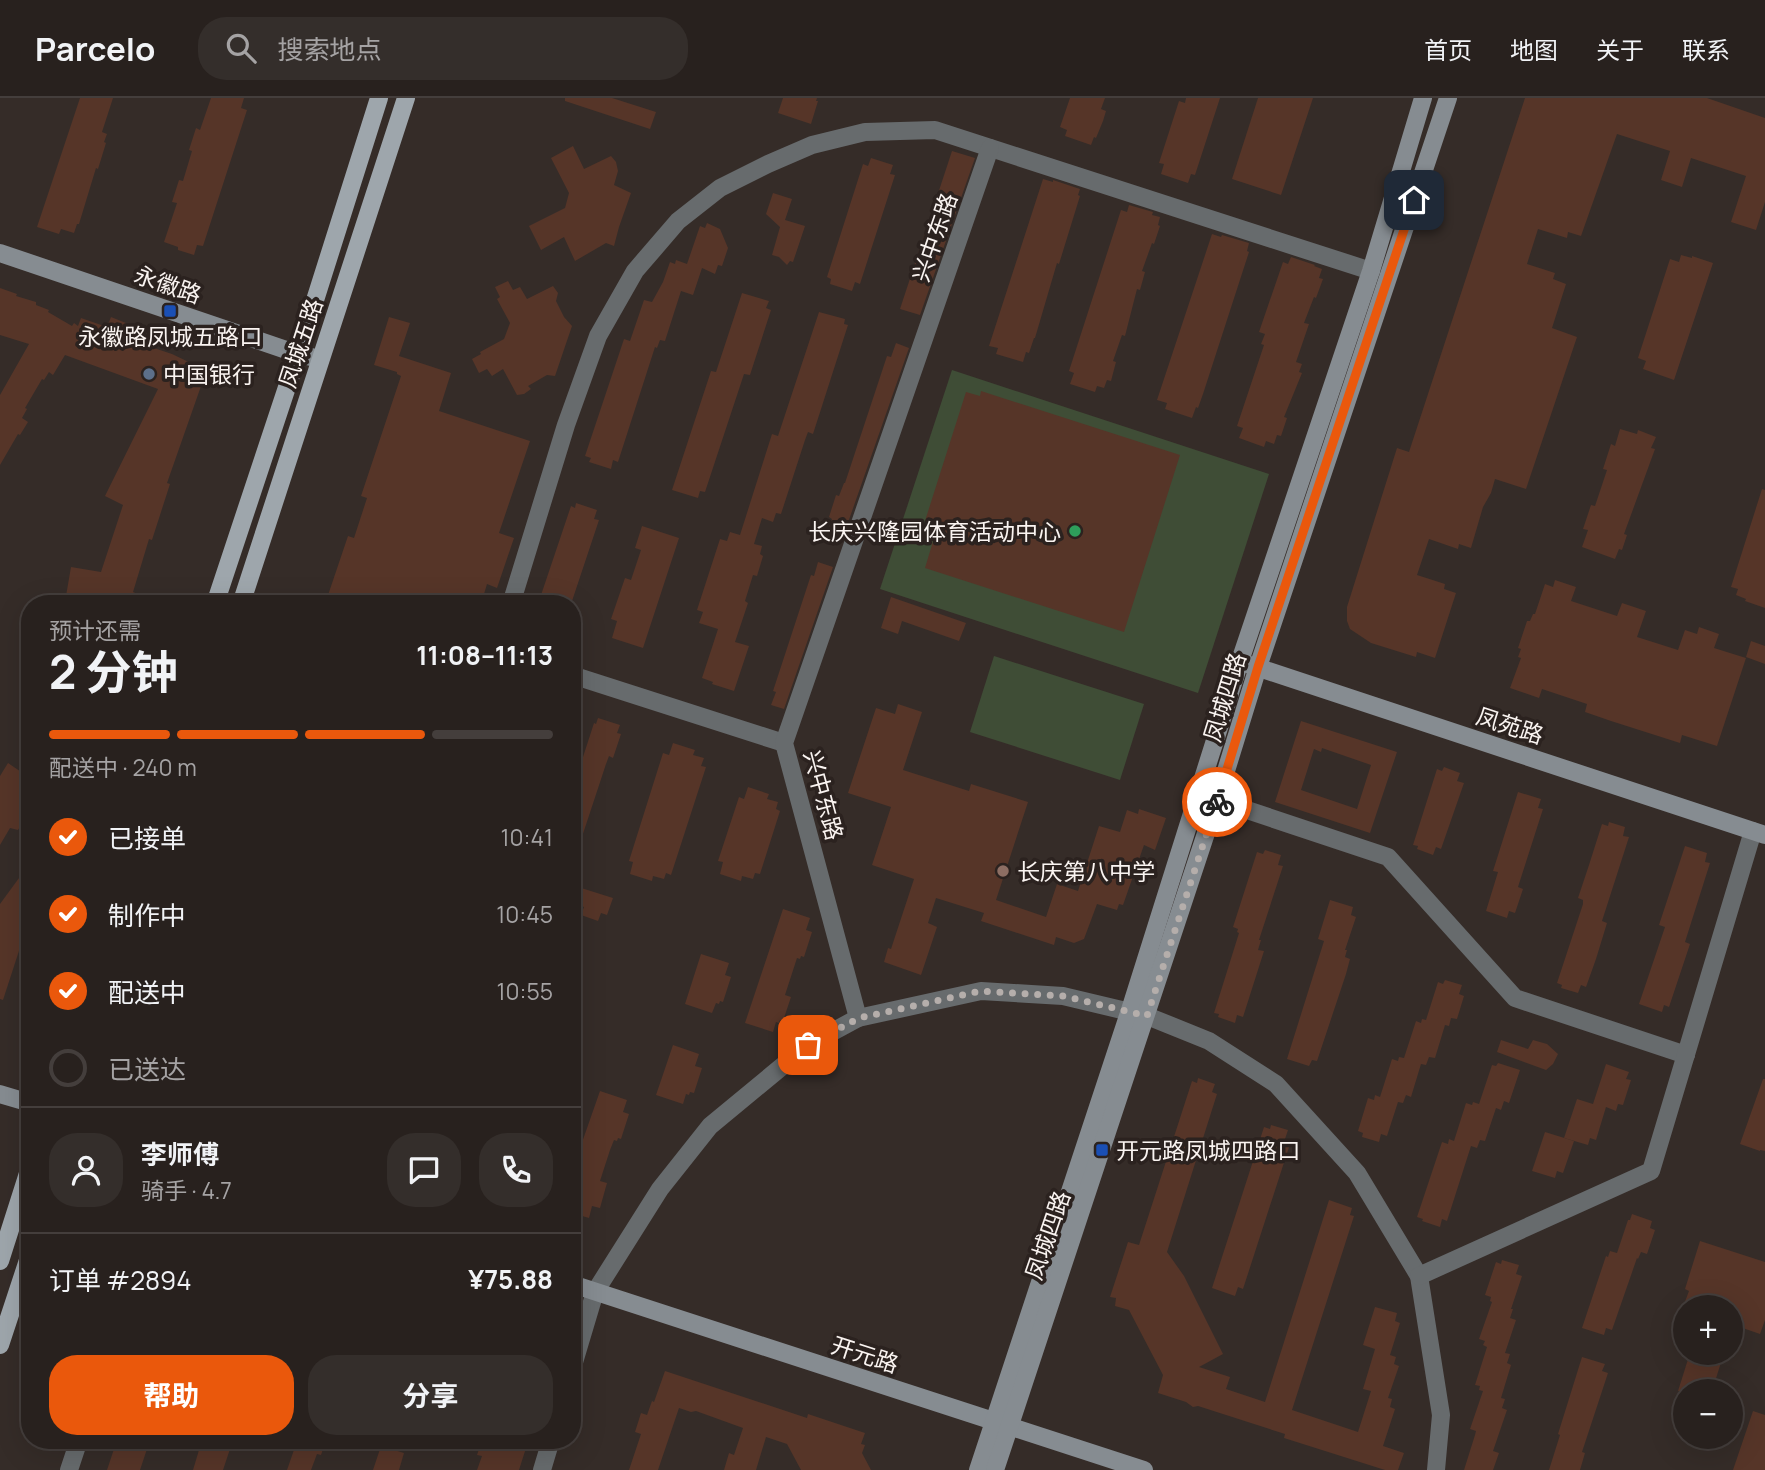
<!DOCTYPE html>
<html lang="zh">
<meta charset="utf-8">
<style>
:root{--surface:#28211e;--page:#342e2b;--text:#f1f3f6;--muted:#a5a3a4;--line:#443e3c;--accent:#ea580c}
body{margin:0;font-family:Manrope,"Noto Sans SC",sans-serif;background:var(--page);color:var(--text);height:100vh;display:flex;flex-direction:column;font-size:26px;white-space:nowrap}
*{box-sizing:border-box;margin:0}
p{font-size:23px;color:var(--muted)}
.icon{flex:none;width:38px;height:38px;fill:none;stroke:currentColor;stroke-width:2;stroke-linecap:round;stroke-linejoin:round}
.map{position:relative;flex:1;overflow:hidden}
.side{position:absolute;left:21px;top:497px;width:560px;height:854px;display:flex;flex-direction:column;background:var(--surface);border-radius:28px;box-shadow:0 7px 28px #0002,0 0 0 2px var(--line)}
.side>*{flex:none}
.tools{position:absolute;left:1673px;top:1197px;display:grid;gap:14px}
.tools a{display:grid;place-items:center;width:70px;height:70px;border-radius:50%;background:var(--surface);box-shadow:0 7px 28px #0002,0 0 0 2px var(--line);font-size:35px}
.pin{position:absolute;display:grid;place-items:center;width:60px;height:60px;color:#fff;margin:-30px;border-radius:14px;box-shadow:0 4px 10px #0006}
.courier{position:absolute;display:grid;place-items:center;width:70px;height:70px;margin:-35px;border:5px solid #ea580c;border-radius:50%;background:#fff;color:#222;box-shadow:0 2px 9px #0007}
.headline em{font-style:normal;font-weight:700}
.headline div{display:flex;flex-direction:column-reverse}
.headline{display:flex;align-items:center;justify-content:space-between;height:119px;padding:0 28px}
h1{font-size:46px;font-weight:700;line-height:52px}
.bar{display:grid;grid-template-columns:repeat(4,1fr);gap:10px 7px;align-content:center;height:84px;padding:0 28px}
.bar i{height:9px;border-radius:5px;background:var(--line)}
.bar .current{background:var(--accent)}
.bar p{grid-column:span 4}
.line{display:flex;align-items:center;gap:18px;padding:0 28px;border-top:2px solid var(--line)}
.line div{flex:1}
.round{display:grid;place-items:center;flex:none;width:74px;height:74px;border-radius:28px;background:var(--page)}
ol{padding:0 28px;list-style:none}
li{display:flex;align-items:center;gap:21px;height:77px}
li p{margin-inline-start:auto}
li .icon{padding:7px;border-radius:50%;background:var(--accent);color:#fff;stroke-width:4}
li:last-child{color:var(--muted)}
li i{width:38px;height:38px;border:4px solid var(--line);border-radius:50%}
.cta{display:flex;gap:14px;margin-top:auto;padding:14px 28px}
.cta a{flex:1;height:80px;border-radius:28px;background:var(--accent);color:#fff;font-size:28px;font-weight:700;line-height:80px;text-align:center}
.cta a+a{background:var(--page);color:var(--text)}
header{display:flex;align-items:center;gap:42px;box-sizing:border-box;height:98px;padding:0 35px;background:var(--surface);border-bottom:2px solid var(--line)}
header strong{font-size:33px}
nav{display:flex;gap:38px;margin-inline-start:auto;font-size:24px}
.search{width:490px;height:63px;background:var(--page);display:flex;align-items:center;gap:18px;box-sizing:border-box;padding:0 24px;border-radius:28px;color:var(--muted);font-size:26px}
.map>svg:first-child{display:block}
.green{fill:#3f4d36}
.building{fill:#563528;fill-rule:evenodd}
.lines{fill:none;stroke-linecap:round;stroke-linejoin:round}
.street{stroke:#676b6d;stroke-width:18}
.secondary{stroke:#868c91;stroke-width:18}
.primary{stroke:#9ea6ac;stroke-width:18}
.done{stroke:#b5aeab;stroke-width:7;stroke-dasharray:0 12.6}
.route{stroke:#ea580c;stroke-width:9}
.transit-dot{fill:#1a4fb4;stroke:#2b221f;stroke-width:2.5}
.service-dot{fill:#5c6f8a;stroke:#2b221f;stroke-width:2.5}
.leisure-dot{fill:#2e9e5b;stroke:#2b221f;stroke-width:2.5}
.education-dot{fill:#8d6e63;stroke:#2b221f;stroke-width:2.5}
.labels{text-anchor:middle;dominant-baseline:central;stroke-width:7;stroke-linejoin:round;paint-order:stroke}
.street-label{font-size:23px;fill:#faf4f1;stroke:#2b221f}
.poi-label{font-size:23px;fill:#faf4f1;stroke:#2b221f;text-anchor:start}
</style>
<header>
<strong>Parcelo</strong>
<div class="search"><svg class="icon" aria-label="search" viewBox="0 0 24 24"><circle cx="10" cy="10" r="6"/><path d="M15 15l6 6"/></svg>搜索地点</div>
<nav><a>首页</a><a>地图</a><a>关于</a><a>联系</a></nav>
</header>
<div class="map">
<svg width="1765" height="1372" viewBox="0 0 1765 1372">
<rect width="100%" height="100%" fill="#352c28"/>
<!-- green -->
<g class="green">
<path d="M952 272 1269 376 1198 595 880 491Z"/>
<path d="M994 558 1144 606 1120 682 970 634Z"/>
</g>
<!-- building -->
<g class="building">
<path d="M80 0H113L102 34 107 36 104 44 106 45 98 71 96 70 79 126H77L74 135 61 131 59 136 37 129Z"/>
<path d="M211 0H244L241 10 247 12 203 148 197 147 194 157 178 152V149L164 144 177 105 172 104 179 82 183 83 192 53 189 52 196 30 200 32Z"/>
<path d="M565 0H612L656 14 650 31 565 3Z"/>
<path d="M783 0H817L816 3H818L811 26 778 15Z"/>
<path d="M1070 0H1105L1101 11 1106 13 1103 23 1096 40 1094 39 1091 47 1065 38 1067 32 1060 29Z"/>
<path d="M1186 0H1220L1195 77 1191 76 1188 85 1161 76 1164 66 1159 65 1179 3 1185 5Z"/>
<path d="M1258 0H1313L1281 97 1232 81Z"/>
<path d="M1525 0H1707L1765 20V104L1756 132 1731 124 1746 78 1691 60 1682 89 1661 82 1670 53 1617 36 1581 138 1568 134 1567 140 1538 131 1527 166 1555 175 1553 181 1566 186 1552 230 1577 239 1526 391 1495 381 1491 395 1483 409 1471 450 1459 446 1458 451 1429 441 1417 477 1445 486 1444 491 1456 495 1435 560 1417 554 1416 559 1371 545 1350 531 1347 523V509L1397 350 1409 354Z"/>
<path d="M573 48 584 71 611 58 616 64 618 73 614 87 631 95 619 129 614 148 606 145 575 163 564 139 541 152 529 128 565 110 569 95 551 60Z"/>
<path d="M952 53 975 60 920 217 900 211Z"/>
<path d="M871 60 893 67 890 76 895 77 860 186 855 184 852 193 830 186 831 181 827 179 863 66 868 68Z"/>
<path d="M1043 81 1053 84V82L1080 91 1078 97 1080 98 1059 166 1057 165 1035 240H1034L1029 255 1026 254 1023 264 996 256 998 250 989 248Z"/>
<path d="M773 95 792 101 785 122 805 128 793 164 790 163 787 167 779 159 772 157 780 129 766 116Z"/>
<path d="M1129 107 1153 114 1152 117 1160 119 1158 127 1160 128 1154 146 1152 145 1142 173 1145 174 1140 192 1137 191 1125 238 1122 237 1113 263 1116 264 1111 283 1107 282 1104 290 1097 288 1095 294 1070 286 1074 275 1069 273 1121 112 1127 114Z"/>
<path d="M707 125 720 131 728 150 722 168 718 167 715 176 702 170 693 197 681 193 665 243 660 242 657 250 655 249 618 364 613 362 611 371 589 364 591 360 585 358 624 241 630 243 644 202 652 204 663 184 670 164 675 166 676 162 687 166 700 128 705 130Z"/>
<path d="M1212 136 1221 139 1222 137 1249 145 1247 153 1249 154 1203 296 1198 310 1196 309 1192 320 1165 311 1167 305 1157 302Z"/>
<path d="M1681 157 1692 160V158L1713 165 1674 282 1643 271 1646 263 1638 260 1670 161 1679 164Z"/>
<path d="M1291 159 1315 167 1314 168 1322 171 1319 180 1323 181 1316 200 1314 199 1304 225 1309 226 1296 264 1302 266 1299 274 1302 275 1284 319 1287 320 1281 338 1277 337 1274 346 1266 343 1264 349 1239 340 1243 330 1237 328 1264 247 1261 246 1265 236 1259 234 1283 164 1288 166Z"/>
<path d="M508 183 513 192 520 189 527 201 553 188 558 195 556 203 564 219 572 228 555 278 547 277 528 288 531 291 524 296 517 297 503 271 492 278 487 271 479 275 472 261 481 256 480 254 504 241 510 225 497 201 500 199 495 189Z"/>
<path d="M0 190 17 196 16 198 36 204V207L49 212 48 214 72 228 74 225 78 228 81 220 107 229 111 219 126 225 122 235 153 245 151 249 172 256 195 267 200 265 207 271 167 385 170 386 152 442 149 441 133 494 160 506H73L74 499 66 498 71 469 101 474 123 407 105 398 158 291 65 257 53 277 49 274 44 282 42 281 25 310 27 311 22 320 28 324 20 337 18 336 0 367V297L29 246 0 237Z"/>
<path d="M742 195 769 203 766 210 771 212 750 277 744 276 705 394 700 393 698 400 672 392 711 273 716 274Z"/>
<path d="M819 214 845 221 844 226 848 227 813 336 808 334 805 342 781 416 776 415 773 424 762 420 754 446 762 448 760 456 763 458 757 478 753 477 745 503 748 505 735 544 749 548 734 593 712 586 713 584 702 580 718 531 699 525 703 514 697 512 720 441 727 443 730 434 740 437 772 336 778 338Z"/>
<path d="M389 219 410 225 399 258 451 275 439 313 530 343 499 435 514 440 497 490 487 486 481 506H325L348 438 354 440 367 400 361 398 401 278 397 276V274L374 267Z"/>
<path d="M896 245 909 250 843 439 828 434 832 421 829 419 836 397 839 398 844 385H845L887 258 891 259Z"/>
<path d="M981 293 1180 357 1124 534 925 470 938 427 925 423 966 294 980 298Z"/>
<path d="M1620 331 1637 336 1638 332 1656 339 1651 350 1655 351 1624 436 1627 437 1622 452 1619 451 1615 461 1582 449 1588 432 1583 431 1591 407 1595 408 1607 372 1603 371 1611 346 1615 348Z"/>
<path d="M1762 391 1765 392V510L1745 503 1746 501 1736 497 1738 491 1731 489Z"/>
<path d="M576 405 597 412 594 421 599 422 571 506H538L571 408 575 410Z"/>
<path d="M642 428 679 440 643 550 612 540 617 523 611 521 625 480 631 482 641 452 635 450Z"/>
<path d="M818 464 833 469 784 611 771 607 776 594 773 593 811 477 814 478Z"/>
<path d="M1555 482 1576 489 1571 503 1617 518 1622 505 1646 513 1637 539 1678 552 1685 532 1697 536 1699 529 1719 536 1714 550 1746 560 1717 648 1682 637 1680 645 1611 623 1585 614 1587 606 1542 591 1539 600 1510 590 1521 560 1518 559 1521 551 1518 550 1527 523H1530L1533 516H1535L1545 486 1553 489Z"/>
<path d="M891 499 966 525 959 543 902 523 898 536 881 530Z"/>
<path d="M1751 543 1765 548V566L1746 559Z"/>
<path d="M898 606 922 614 903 672 969 693 971 686 1028 704 996 802 1046 819 1057 786 1078 793 1099 728 1120 734 1127 712 1138 716 1139 711 1166 720 1155 752 1144 747 1123 807 1119 806 1117 812 1097 806 1084 841 1074 845 1056 839 1054 847 981 823 984 815 936 800 928 825 937 829 921 877 884 864 888 850 891 851 914 781 872 767 891 709 848 695 876 610 895 616Z"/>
<path d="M598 620 620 627 617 635 621 636 613 660 609 658 606 666 575 760 572 759V674L578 657 583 659 594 625 596 626Z"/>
<path d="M1301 623 1397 654 1370 735 1275 704ZM1322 650 1371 667 1357 711 1301 692 1314 651 1321 654Z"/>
<path d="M673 645 695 652 693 657 704 660 701 668 706 669 671 777 666 775 664 781 653 778 652 783 630 776 633 764 629 763 663 655 669 657Z"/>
<path d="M8 665 30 680V724L24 722 18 732 10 730 0 747V678Z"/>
<path d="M1444 669 1460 675 1457 683 1464 685 1441 751 1436 749 1433 757 1417 751 1418 748 1413 747 1437 671 1442 673Z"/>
<path d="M748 689 769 696 767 701 778 704 776 711 780 713 760 776 755 775 753 781 742 778 741 783 720 776 723 764 718 763 739 699 744 701Z"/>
<path d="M1518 694 1541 701 1538 710 1543 711 1518 789 1523 791 1515 815 1509 813 1507 820 1486 813 1498 774 1493 773Z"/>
<path d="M1609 724 1625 729 1623 738 1629 739 1602 823 1607 825 1596 861 1586 889 1581 887 1578 895 1561 890 1562 887 1557 885 1583 806V802L1578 800 1589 767 1602 726 1608 728Z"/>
<path d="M1685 748 1707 755 1705 764 1710 765 1685 844 1690 846 1669 909 1664 907 1662 914 1639 906 1665 829 1659 827Z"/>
<path d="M1265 752 1281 757 1278 767 1283 768 1259 842H1261L1258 852 1264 853 1243 919 1237 917 1235 925 1218 919 1219 916 1214 915 1239 835 1237 834 1238 831 1233 829 1257 754 1263 756Z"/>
<path d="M30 765V819L3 902 0 901V806Z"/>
<path d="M578 789 613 800 607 817 601 815 598 823 581 817 584 809 573 805Z"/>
<path d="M1330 802 1353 809 1351 817 1356 819 1345 852H1347L1345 859 1350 861 1346 876 1317 963 1312 962 1309 968 1287 961 1324 843 1318 841Z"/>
<path d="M783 811 810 820 806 832 812 834 804 859 801 858 800 861 797 860 785 897 791 899 783 923 780 922 779 925 776 924 773 934 745 925Z"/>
<path d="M701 856 729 865 725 877 731 879 723 904 720 903 719 906 716 905 712 915 685 906Z"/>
<path d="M1445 882 1462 887 1459 896 1464 898 1457 921 1451 920 1449 928 1445 927 1435 960 1429 959 1426 967 1421 966 1411 999 1406 997 1403 1005 1398 1004 1387 1038 1381 1036 1379 1044 1362 1039 1363 1035 1358 1033 1368 1000 1374 1002 1375 997 1380 999 1392 961 1398 963 1399 959 1404 960 1416 923 1421 925 1422 921 1426 922 1438 884 1443 886Z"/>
<path d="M1501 942 1528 951 1533 942 1547 946 1558 956 1553 966 1546 972 1497 954Z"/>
<path d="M673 947 699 956 695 968 702 970 694 995 690 994 689 997 686 996 683 1006 656 997Z"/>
<path d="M1498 965 1520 972 1509 1005 1504 1003 1501 1012 1496 1010 1485 1043 1480 1042 1477 1050 1471 1048 1447 1123 1442 1121 1440 1129 1422 1123 1423 1121 1417 1119 1442 1044 1448 1046 1449 1041 1454 1043 1466 1005 1472 1007 1473 1004 1479 1006 1492 967 1496 968Z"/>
<path d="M1606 966 1629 974 1626 981 1631 982 1623 1007 1618 1006 1616 1013 1606 1009 1596 1042 1590 1040 1588 1047 1564 1040 1577 1001 1593 1006Z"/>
<path d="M1198 980 1215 986 1212 994 1217 996 1167 1154 1184 1178 1223 1256 1199 1269 1230 1279 1226 1291 1265 1304 1329 1102 1352 1110 1350 1117 1354 1118 1292 1312 1358 1334 1371 1293 1363 1291 1375 1251 1363 1247 1375 1209 1397 1215 1395 1223 1400 1225 1390 1257 1396 1259 1394 1266 1399 1268 1388 1300 1392 1301 1390 1309 1395 1311 1383 1348 1404 1355 1398 1372H1385L1284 1340 1285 1336 1198 1308 1193 1309 1186 1304 1158 1295 1163 1277 1129 1212 1115 1208 1116 1200 1110 1199 1128 1144 1139 1147 1192 983 1197 985Z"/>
<path d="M1763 981H1765V1053L1760 1052V1053L1740 1046Z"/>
<path d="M600 993 627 1002 623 1014 629 1016 621 1041 618 1040 617 1043 614 1042 610 1052 600 1083 607 1085 600 1110 592 1108 589 1120 572 1115V1073Z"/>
<path d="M1271 1027 1288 1032 1285 1041 1291 1043 1243 1191 1238 1189 1235 1198 1212 1190 1264 1029 1270 1031Z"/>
<path d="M1545 1034 1574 1043 1563 1075 1557 1073 1555 1080 1532 1073Z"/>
<path d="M1632 1116 1652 1123 1650 1130 1655 1132 1647 1156 1641 1154 1638 1161 1637 1160 1612 1232 1606 1230 1604 1237 1582 1230 1606 1158 1608 1159 1610 1153 1617 1155 1628 1122H1630Z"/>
<path d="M1700 1143 1765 1164V1222L1760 1236 1731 1226V1209H1683L1689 1193 1685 1191Z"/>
<path d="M1502 1162 1519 1167 1516 1176 1522 1178 1511 1211H1513L1510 1220 1516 1222 1505 1255 1510 1256 1507 1265 1511 1267 1501 1300 1505 1301 1502 1310 1507 1312 1493 1353 1499 1355 1493 1372H1464L1475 1337 1476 1333 1470 1331 1483 1293 1479 1292 1480 1288 1475 1287 1487 1249 1483 1247 1485 1243 1479 1241 1492 1204 1490 1203 1491 1199 1485 1197 1496 1164 1501 1166Z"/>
<path d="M1690 1255H1724L1712 1293H1678Z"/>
<path d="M1582 1259 1605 1266 1602 1273 1608 1275 1582 1354 1585 1355 1580 1372H1549L1560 1337 1558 1336Z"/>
<path d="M665 1273 807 1320 808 1316 865 1335 861 1346 865 1347 862 1355 871 1372H801L787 1346 766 1339 756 1372H724L729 1355 734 1357 743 1330 696 1313 691 1314 679 1310 658 1372H629L641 1336 635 1334 641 1315 647 1317 652 1303 654 1304Z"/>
<path d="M1753 1313 1765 1317V1372H1733Z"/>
<path d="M117 1342H150L140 1372H107Z"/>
<path d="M202 1342H233L223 1372H193Z"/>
<path d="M283 1342H326L321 1357 317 1356 311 1372H287L295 1349 283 1345Z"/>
<path d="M482 1342H525L523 1349 526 1350 519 1372H477L482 1358 477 1357Z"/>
<path d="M381 1348 404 1355 399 1372H373Z"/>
</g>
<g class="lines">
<!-- street -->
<g class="street">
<path d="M511 506 566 327 598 238 635 173 678 123 720 90 768 66 812 47 865 34 935 32 1371 173"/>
<path d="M572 577 784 645"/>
<path d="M1217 702 1388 759 1515 900 1686 957"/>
<path d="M858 920 981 893 1063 898 1147 918 1209 943 1276 986 1357 1075 1419 1178 1441 1317 1436 1372"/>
<path d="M1419 1178 1651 1073 1753 733"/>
<path d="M572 1271 595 1194 660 1091 710 1028 808 947 858 920 784 645 990 50"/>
<path d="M69 1372 79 1342"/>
<path d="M542 1372 551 1342"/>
</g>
<!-- secondary -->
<g class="secondary">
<path d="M0 155 298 256 320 261"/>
<path d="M1250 567 1765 737"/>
<path d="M0 996 30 1005"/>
<path d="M572 1186 1144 1372"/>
<path d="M978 1372 1130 912 1240 563 1371 173 1423 0"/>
<path d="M995 1372 1217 702 1258 569 1448 0"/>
</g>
<!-- primary -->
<g class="primary">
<path d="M215 506 298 256 379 0"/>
<path d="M241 506 406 0"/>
<path d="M0 1163 30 1069"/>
<path d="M0 1247 30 1156"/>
</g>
</g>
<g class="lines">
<!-- done -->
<path class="done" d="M808 947 859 920 981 893 1063 898 1147 918 1217 704"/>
<!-- route -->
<path class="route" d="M1217 704 1258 569 1414 102"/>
</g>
<!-- markers -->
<g class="transit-dot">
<rect x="163" y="206" width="14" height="14" rx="3.5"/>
<rect x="1095" y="1045" width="14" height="14" rx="3.5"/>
</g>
<circle class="service-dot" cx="149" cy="276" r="7"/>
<circle class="leisure-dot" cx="1075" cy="433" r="7"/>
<circle class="education-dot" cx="1003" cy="773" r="7"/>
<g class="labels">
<!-- street labels -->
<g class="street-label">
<text transform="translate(934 139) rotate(-71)">兴中东路</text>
<text transform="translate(168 186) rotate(19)">永徽路</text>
<text transform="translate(300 245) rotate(-72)">凤城五路</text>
<text transform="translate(1224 599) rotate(-73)">凤城四路</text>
<text transform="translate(1510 627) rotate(18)">凤苑路</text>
<text transform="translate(824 697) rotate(75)">兴中东路</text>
<text transform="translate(1047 1137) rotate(-71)">凤城四路</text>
<text transform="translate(865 1256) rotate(18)">开元路</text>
</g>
<!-- poi labels -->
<g class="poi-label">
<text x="170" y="238" text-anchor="middle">永徽路凤城五路口</text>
<text x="163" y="276">中国银行</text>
<text x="1061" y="433" text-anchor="end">长庆兴隆园体育活动中心</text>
<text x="1017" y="773">长庆第八中学</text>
<text x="1116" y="1052">开元路凤城四路口</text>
</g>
</g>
</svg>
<div class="tools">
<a>+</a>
<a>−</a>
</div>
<div class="pin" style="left:808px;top:947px;background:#ea580c"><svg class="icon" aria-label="bag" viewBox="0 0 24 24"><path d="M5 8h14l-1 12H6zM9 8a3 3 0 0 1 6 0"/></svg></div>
<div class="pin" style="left:1414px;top:102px;background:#1f2937"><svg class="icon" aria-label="home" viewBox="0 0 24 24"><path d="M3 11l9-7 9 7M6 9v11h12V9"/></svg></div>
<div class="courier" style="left:1217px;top:704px"><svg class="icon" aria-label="bike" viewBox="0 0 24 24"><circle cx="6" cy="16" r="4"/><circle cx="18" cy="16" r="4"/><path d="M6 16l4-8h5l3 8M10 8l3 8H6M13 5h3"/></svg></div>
<section class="side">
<div class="headline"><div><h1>2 分钟</h1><p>预计还需</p></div><em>11:08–11:13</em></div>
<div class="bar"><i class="current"></i><i class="current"></i><i class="current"></i><i></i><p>配送中 · 240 m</p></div>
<ol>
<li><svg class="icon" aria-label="check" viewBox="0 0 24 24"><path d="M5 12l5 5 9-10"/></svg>已接单<p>10:41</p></li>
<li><svg class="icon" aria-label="check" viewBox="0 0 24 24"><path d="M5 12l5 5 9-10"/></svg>制作中<p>10:45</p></li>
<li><svg class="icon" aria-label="check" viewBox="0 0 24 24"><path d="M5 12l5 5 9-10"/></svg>配送中<p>10:55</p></li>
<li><i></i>已送达</li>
</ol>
<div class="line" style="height:126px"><a class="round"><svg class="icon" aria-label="person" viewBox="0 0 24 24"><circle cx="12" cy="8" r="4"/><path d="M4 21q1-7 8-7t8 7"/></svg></a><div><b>李师傅</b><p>骑手 · 4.7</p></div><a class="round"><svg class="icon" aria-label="chat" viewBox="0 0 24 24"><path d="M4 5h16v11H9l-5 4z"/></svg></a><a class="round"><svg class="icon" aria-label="phone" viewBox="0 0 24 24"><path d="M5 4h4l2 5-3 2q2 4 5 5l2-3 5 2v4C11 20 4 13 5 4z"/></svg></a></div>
<div class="line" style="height:91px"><div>订单 #2894</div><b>¥75.88</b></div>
<div class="cta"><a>帮助</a><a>分享</a></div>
</section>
</div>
